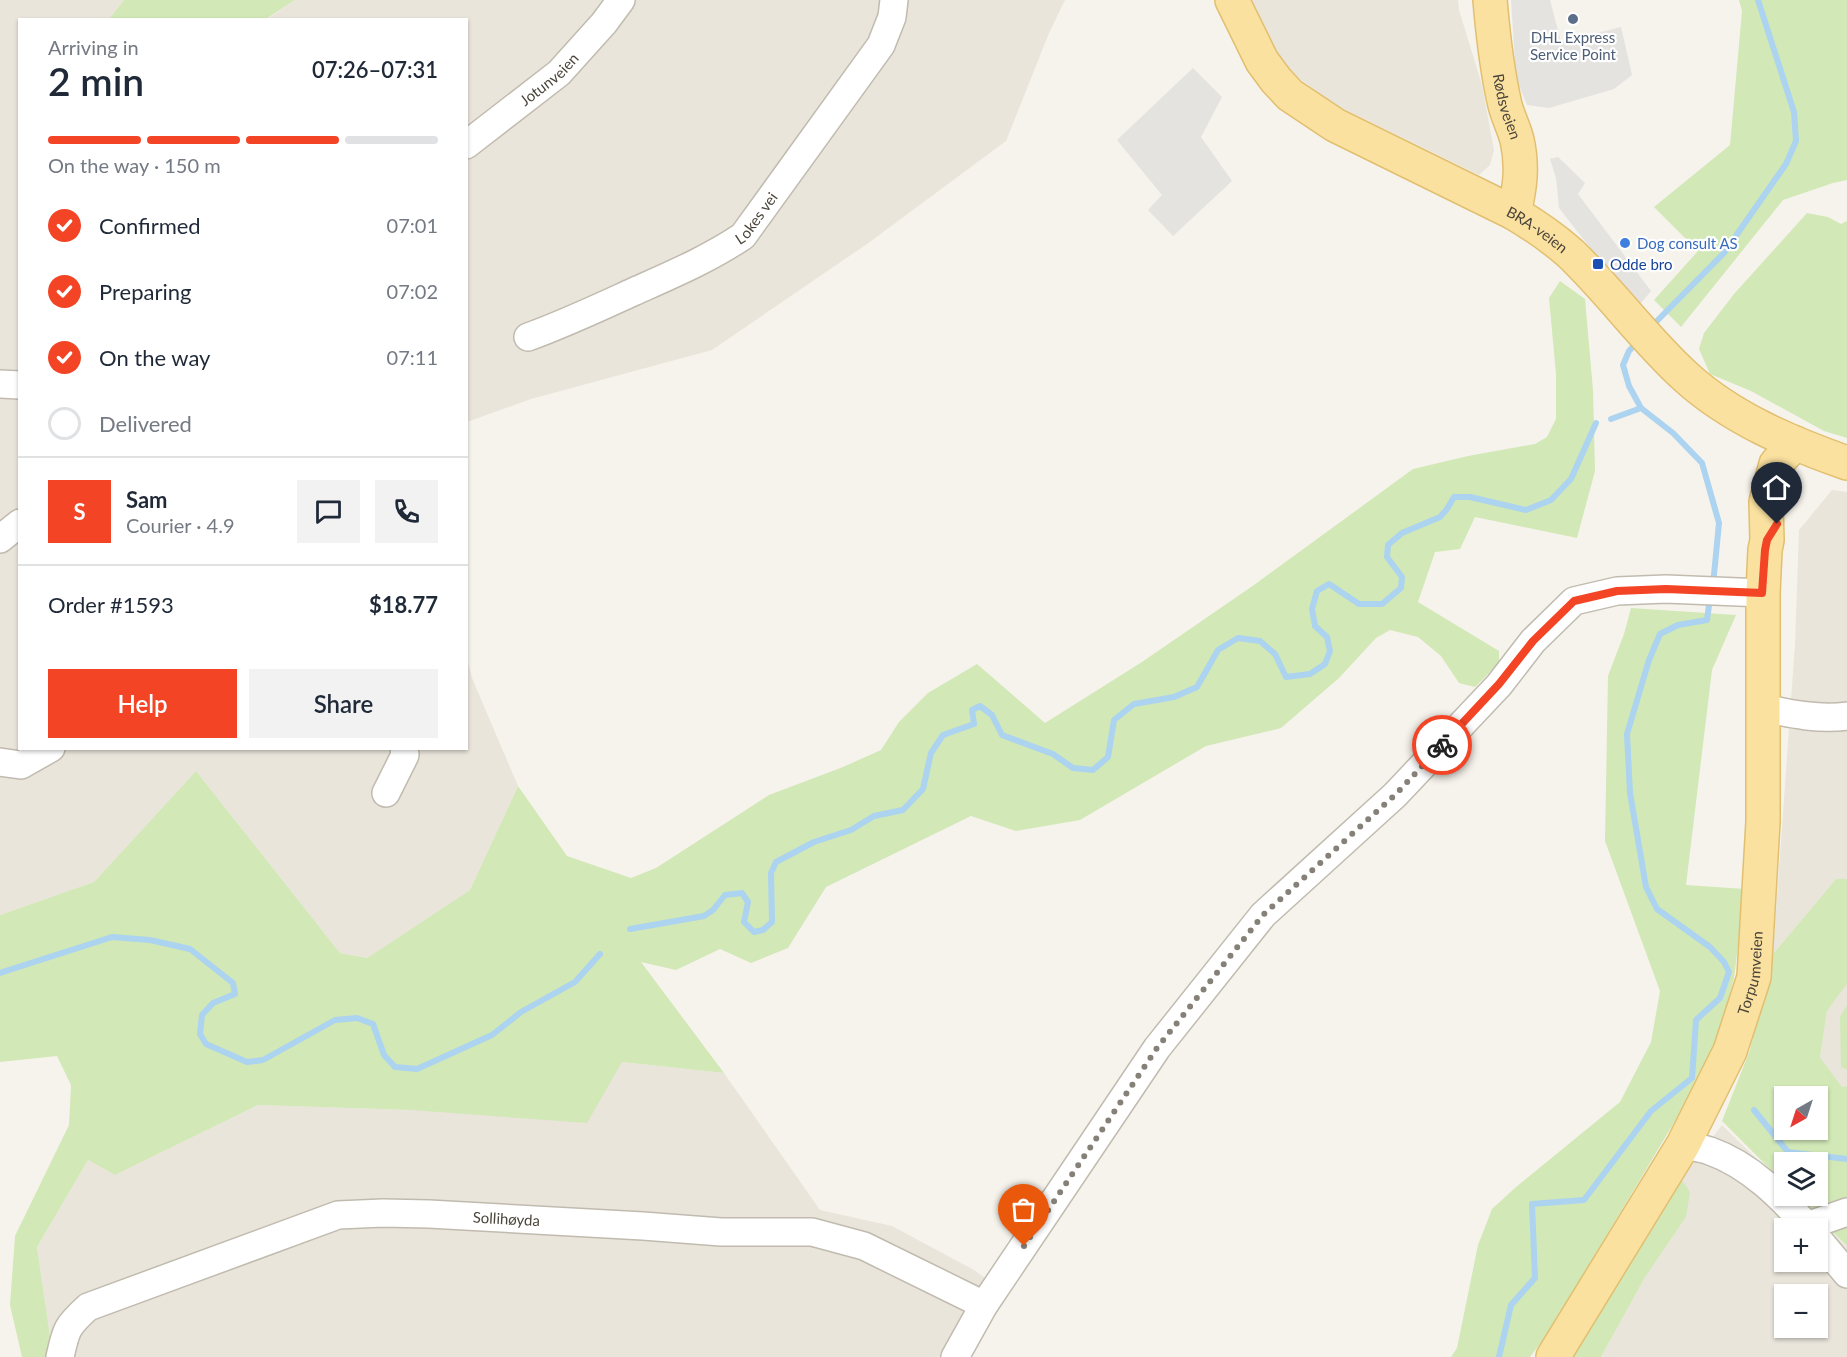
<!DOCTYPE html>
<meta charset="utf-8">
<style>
:root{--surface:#fff;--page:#f2f2f3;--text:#1f2937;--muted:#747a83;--line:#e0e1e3;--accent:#f34526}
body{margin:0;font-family:Lato,sans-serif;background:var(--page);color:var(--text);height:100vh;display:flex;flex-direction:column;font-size:22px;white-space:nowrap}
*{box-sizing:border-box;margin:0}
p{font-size:20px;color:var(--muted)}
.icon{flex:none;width:33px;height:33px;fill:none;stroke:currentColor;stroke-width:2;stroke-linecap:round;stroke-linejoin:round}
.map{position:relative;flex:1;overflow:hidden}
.sheet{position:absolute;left:18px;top:18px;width:450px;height:732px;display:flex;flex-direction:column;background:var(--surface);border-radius:0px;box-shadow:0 2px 4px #0004}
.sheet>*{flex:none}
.needle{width:39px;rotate:219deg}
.fabs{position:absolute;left:1774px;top:1086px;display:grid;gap:12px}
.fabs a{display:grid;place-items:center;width:54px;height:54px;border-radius:0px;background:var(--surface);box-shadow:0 2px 4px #0004;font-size:30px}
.pin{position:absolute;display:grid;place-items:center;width:51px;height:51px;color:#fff;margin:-62px -26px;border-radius:50% 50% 50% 0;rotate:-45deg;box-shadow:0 0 6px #0007}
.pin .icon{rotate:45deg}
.courier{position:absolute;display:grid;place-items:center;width:60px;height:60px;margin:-30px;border:4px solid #f34526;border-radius:50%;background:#fff;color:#222;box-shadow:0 2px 8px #0007}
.head em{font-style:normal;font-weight:600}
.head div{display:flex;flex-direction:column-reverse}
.head{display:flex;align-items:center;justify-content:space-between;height:102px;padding:0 30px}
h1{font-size:39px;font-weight:600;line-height:45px}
.bar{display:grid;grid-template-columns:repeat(4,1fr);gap:9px 6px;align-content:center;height:72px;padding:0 30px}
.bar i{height:8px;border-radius:4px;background:var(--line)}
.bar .selected{background:var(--accent)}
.bar p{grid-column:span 4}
.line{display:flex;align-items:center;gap:15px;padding:0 30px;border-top:2px solid var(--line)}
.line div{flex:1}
.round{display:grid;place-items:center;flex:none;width:63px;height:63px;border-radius:0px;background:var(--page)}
ol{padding:0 30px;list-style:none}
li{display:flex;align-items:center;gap:18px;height:66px}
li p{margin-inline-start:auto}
li .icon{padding:6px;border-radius:50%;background:var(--accent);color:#fff;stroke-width:4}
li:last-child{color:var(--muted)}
li i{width:33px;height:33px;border:3px solid var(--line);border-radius:50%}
.action{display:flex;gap:12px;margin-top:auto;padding:12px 30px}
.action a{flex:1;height:69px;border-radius:0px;background:var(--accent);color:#fff;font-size:24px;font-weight:600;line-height:69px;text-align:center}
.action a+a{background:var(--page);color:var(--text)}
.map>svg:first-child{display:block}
.residential{fill:#e9e5db;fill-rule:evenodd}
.green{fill:#d2e8b7;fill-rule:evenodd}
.parking{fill:#e5e3e0}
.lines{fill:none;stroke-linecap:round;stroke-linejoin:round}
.stream{stroke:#acd3ef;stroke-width:6}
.minor-casing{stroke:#c1bbaf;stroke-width:30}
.major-casing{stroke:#e1bf6f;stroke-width:36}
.minor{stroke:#fff;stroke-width:27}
.major{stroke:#fbe1a0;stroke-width:33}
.done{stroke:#868178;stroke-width:6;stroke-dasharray:0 10.8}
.route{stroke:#f34526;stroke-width:8}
.service-dot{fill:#5c6f8a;stroke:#fff;stroke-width:2}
.shop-dot{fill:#3f7fe0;stroke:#fff;stroke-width:2}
.transit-dot{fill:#1a4fb4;stroke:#fff;stroke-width:2}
.labels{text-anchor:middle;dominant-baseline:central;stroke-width:4.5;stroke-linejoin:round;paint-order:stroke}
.service-label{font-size:15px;fill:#4e5e75;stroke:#fff}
.street-label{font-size:15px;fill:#4a443a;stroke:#fff}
.shop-label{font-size:15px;fill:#366cbe;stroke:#fff;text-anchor:start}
.transit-label{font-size:15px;fill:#164399;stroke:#fff;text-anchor:start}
</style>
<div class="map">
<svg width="1847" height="1357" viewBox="0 0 1847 1357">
<rect width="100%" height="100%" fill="#f6f3ec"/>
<!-- residential -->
<g class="residential">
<path d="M0 0H124L109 19 20 20V748H466L467 659 472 678 518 786 470 890 367 958 340 953 196 771 94 882 0 915Z"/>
<path d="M295 0H1065L1049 33 1006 141 867 244 712 350 531 399 467 422 466 20H266Z"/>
<path d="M1248 0H1458L1459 10 1482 85 1494 150 1490 165 1479 175 1334 104 1300 79 1270 52Z"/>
<path d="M1832 490 1847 492V879H1836L1773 954 1795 644 1799 530Z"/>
<path d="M1847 984V1086L1842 1087 1820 1057 1827 1011Z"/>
<path d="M622 1062 724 1073 820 1210 892 1226 974 1270 991 1282 944 1357H53L37 1247 88 1160 115 1175 258 1105 411 1110Z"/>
<path d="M1722 1125 1847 1247V1357H1601L1644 1279 1686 1217 1681 1179ZM1785 1228H1818V1262H1785ZM1785 1294H1818V1328H1785Z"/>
</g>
<!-- green -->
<g class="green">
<path d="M124 0H295L266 19H109Z"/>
<path d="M1739 0H1847V180L1833 183 1783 200 1681 327 1654 300 1698 251 1654 207 1730 145 1742 11Z"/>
<path d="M1807 213 1828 217 1841 224 1847 221V438L1824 431 1751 391 1710 374 1699 349 1704 333 1734 294Z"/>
<path d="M1560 281 1585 299 1593 390 1595 471 1577 538 1475 517 1460 549 1435 552 1418 602 1499 651V663L1475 687 1459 683 1441 656 1418 637 1390 630 1376 638 1339 678 1281 728 1206 746 1080 820 1016 831 971 816 826 887 788 948 751 963 720 949 676 970 641 962 724 1073 622 1062 587 1123 411 1110 258 1105 115 1175 88 1160 37 1247 53 1357H22L10 1305 15 1236 69 1125 71 1085 57 1056 0 1062V915L94 882 196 771 340 953 367 958 470 890 518 786 567 856 631 878 656 868 769 795 843 767 881 750 899 722 928 693 977 664 1045 723 1142 662 1254 585 1413 469 1468 456 1535 444 1547 437 1556 419V374L1549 298Z"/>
<path d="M1631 608 1736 615 1712 670 1686 885 1745 889 1734 978 1715 1047 1675 1121 1608 1233 1548 1333 1530 1357H1451L1457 1348 1478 1245 1492 1209 1516 1187 1620 1102 1651 1042 1660 991 1605 841 1608 676 1624 634Z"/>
<path d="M1836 879H1847V984L1827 1011 1820 1057 1842 1087 1847 1086V1246L1796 1196H1818V1162H1785V1184L1722 1121 1750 1050 1773 954ZM1785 1096H1818V1130H1785Z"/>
<path d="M1847 1005V1070L1841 1067 1840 1017Z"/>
<path d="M1681 1179 1690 1192 1686 1217 1644 1279 1601 1357H1570Z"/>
</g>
<!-- parking -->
<g class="parking">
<path d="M1511 0H1550L1561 42 1621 27 1632 75 1614 89 1549 108 1527 105 1516 78Z"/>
<path d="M1193 68 1222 97 1201 137 1232 181 1173 236 1148 210 1162 195 1117 140Z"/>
<path d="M1558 157 1585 183 1578 194 1651 291 1637 308 1559 208 1556 178 1550 159Z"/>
</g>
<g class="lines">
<!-- stream -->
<g class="stream">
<path d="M1652 326 1724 253 1786 164 1796 141 1794 112 1758 0"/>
<path d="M1639 340 1629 351 1623 365 1629 386 1641 408 1673 433 1702 463 1719 523 1713 585"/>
<path d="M1611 419 1641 408"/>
<path d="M630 929 704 916 713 910 725 895 742 893 748 902 744 922 754 932 763 930 772 922 771 873 776 862 814 842 851 830 874 816 903 810 923 789 931 753 943 735 974 724 972 710 980 706 992 715 1002 735 1053 754 1073 768 1093 770 1108 757 1114 720 1134 704 1174 697 1197 687 1218 650 1238 638 1260 641 1275 654 1286 677 1310 674 1325 664 1330 651 1327 637 1315 626 1312 609 1317 591 1329 584 1359 604H1382L1401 588 1402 577 1387 557 1388 545 1402 533 1440 517 1447 509 1454 497H1470L1526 510 1551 500 1571 479 1596 423"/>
<path d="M0 973 112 937 150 940 190 949 233 983 235 994 213 1003 202 1015 200 1034 206 1044 247 1062 263 1060 335 1020 357 1018 373 1024 384 1055 395 1067 417 1069 492 1035 521 1012 575 982 600 954"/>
<path d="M1754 1110 1788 1152 1847 1159"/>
<path d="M1499 1357 1511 1305 1535 1278 1532 1204 1584 1200 1651 1111 1692 1078 1696 1020 1720 998 1729 972 1724 962 1710 947 1657 909 1646 887 1630 793 1627 734 1649 660 1660 634 1678 625 1707 620 1710 598"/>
</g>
<defs>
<g id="minor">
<path id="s1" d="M466 145 559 73 604 23 621 0"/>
<path id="s2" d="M528 337C564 324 598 308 633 292 671 275 709 259 743 236L881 45 892 17 894 0"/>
<path d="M0 384 20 385"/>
<path d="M0 539 20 523"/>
<path d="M1764 708C1791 714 1820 720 1847 716"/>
<path d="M0 762 21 765 51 748"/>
<path d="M386 793 405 755 404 748"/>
<path d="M1683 1145C1692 1147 1702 1148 1710 1151 1750 1165 1782 1198 1809 1228"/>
<path d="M1807 1226 1847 1212"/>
<path d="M1818 1239 1847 1274"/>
<path id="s3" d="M60 1357C66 1329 67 1326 88 1307L338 1215 383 1213 429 1214 643 1226 721 1232H812L864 1246 984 1305"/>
<path d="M955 1357 984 1305 1157 1048 1263 915 1395 795 1499 685 1533 641 1574 601 1617 591 1666 589 1763 593"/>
</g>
<g id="major">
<path id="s4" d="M1232 0 1262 61 1276 80 1290 95 1335 125 1514 213C1534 225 1553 238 1570 253 1611 292 1644 339 1686 377 1731 418 1790 443 1847 463"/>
<path id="s5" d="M1490 0C1493 35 1497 71 1505 105 1508 117 1514 128 1517 140 1523 166 1520 188 1514 213"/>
<path id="s6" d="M1553 1357 1683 1145 1730 1051 1754 977 1763 822V593L1765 550 1767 540 1766 502 1776 464 1795 443"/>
</g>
</defs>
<!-- minor casing -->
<use href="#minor" class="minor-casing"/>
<!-- major casing -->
<use href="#major" class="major-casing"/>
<!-- minor -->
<use href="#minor" class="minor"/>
<!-- major -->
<use href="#major" class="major"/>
</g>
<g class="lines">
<!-- done -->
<path class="done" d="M1024 1246 1157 1048 1263 915 1395 795 1442 745"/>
<!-- route -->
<path class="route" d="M1442 745 1499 684 1533 641 1574 601 1617 591 1666 589 1762 593 1765 550 1767 540 1777 524"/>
</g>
<!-- markers -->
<circle class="service-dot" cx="1573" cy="19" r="6"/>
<circle class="shop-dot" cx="1625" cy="243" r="6"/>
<rect class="transit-dot" x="1592" y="258" width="12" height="12" rx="3"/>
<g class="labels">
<!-- service labels -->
<g class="service-label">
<text x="1573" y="37">DHL Express<tspan x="1573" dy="17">Service Point</tspan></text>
</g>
<!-- street labels -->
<g class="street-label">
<text stroke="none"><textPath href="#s1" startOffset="106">Jotunveien</textPath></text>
<text stroke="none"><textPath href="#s5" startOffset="108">Rødsveien</textPath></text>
<text stroke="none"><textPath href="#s2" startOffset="260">Lokes vei</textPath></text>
<text stroke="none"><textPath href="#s4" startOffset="394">BRA-veien</textPath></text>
<text stroke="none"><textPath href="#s6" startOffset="435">Torpumveien</textPath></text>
<text stroke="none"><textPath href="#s3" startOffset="494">Sollihøyda</textPath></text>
</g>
<!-- shop labels -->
<g class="shop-label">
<text x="1637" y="243">Dog consult AS</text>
</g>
<!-- transit labels -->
<g class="transit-label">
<text x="1610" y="264">Odde bro</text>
</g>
</g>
</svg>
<div class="fabs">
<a><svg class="needle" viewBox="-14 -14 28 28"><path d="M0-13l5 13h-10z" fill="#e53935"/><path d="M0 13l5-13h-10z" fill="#747a83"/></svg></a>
<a><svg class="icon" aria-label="layers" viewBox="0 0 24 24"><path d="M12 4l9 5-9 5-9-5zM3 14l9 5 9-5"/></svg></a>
<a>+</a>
<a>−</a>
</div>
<div class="pin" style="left:1024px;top:1246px;background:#ea580c"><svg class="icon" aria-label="bag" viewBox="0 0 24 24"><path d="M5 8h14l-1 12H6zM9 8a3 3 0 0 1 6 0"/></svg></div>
<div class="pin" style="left:1777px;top:524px;background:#1f2937"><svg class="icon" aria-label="home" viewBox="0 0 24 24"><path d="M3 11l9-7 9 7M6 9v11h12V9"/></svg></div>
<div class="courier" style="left:1442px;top:745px"><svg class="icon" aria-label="bike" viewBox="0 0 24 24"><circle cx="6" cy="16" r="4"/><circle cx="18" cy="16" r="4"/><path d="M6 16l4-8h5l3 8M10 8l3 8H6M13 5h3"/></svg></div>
<section class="sheet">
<div class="head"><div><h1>2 min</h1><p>Arriving in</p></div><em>07:26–07:31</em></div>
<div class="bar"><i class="selected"></i><i class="selected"></i><i class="selected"></i><i></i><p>On the way · 150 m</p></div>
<ol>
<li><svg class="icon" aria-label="check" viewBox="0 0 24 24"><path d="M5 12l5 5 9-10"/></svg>Confirmed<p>07:01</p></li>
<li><svg class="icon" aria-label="check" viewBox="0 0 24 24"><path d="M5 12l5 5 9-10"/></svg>Preparing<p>07:02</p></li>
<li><svg class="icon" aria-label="check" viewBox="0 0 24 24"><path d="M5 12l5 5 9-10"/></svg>On the way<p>07:11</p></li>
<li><i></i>Delivered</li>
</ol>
<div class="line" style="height:108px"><b class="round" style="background:var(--accent);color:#fff">S</b><div><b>Sam</b><p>Courier · 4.9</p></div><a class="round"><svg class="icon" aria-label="chat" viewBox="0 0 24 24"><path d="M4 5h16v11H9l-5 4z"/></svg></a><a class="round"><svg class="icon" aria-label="phone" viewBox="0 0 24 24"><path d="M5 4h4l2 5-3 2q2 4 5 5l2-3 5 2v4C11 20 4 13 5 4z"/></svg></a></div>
<div class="line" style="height:78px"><div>Order #1593</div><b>$18.77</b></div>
<div class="action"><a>Help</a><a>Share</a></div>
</section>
</div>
